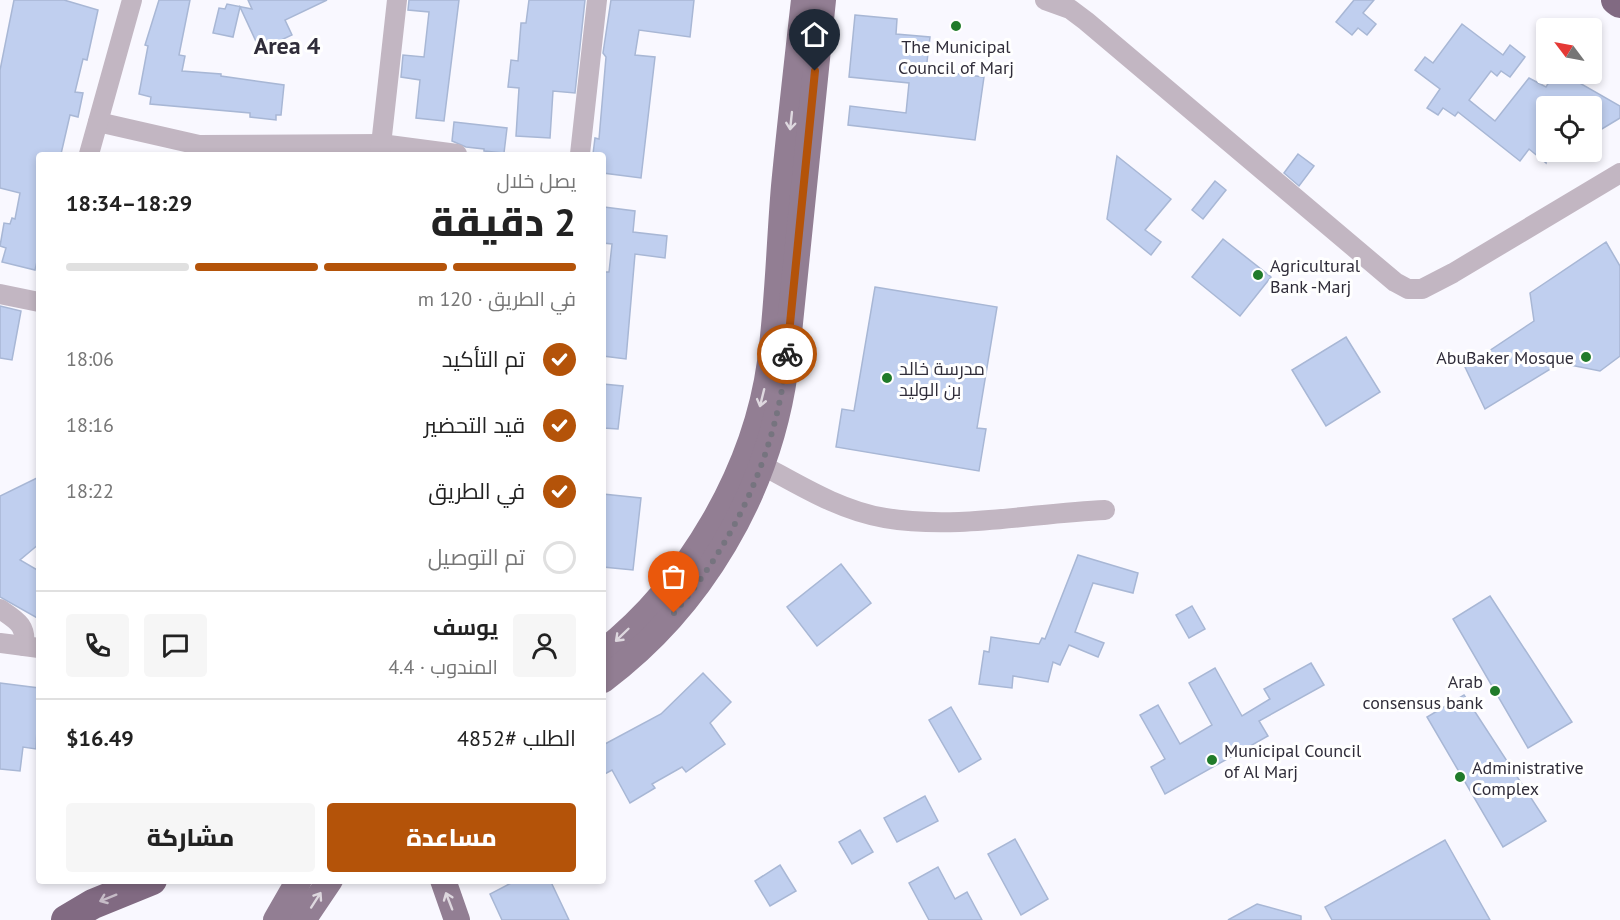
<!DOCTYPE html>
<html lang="ar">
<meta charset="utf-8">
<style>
:root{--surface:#fff;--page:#f6f6f6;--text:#222;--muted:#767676;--line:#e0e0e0;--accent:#b45309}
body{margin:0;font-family:"PT Sans",Cairo,sans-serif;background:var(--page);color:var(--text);direction:rtl;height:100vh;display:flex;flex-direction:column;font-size:22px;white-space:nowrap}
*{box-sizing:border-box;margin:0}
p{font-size:20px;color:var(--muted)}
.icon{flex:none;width:33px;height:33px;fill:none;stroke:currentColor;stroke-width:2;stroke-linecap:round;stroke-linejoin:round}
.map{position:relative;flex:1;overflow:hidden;direction:ltr}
.details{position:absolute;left:36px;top:152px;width:570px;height:732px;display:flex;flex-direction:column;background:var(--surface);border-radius:6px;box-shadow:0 3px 9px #0003;direction:rtl}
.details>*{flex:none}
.needle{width:39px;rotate:302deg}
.controls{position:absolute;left:1536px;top:18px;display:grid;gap:12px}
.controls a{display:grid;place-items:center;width:66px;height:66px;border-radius:6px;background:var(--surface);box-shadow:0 3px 9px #0003;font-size:30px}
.pin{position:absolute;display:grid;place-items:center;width:51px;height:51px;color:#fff;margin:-62px -26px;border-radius:50% 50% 50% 0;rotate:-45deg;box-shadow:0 0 6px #0007}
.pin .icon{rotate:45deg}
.courier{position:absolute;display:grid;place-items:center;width:60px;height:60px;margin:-30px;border:4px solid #b45309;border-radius:50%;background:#fff;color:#222;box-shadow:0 2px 8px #0007}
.summary em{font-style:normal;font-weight:800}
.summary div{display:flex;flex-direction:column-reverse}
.summary{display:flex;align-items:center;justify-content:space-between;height:102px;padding:0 30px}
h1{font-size:39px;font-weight:800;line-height:45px}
.bar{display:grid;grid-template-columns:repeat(4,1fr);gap:9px 6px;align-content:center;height:72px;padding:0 30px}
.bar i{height:8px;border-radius:4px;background:var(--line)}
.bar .active{background:var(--accent)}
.bar p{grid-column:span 4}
.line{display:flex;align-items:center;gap:15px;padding:0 30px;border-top:2px solid var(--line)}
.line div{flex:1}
.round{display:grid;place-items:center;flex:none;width:63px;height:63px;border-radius:6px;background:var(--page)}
ol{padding:0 30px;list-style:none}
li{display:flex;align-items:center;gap:18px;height:66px}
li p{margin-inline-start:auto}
li .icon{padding:6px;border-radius:50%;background:var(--accent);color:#fff;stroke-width:4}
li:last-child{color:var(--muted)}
li i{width:33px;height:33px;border:3px solid var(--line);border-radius:50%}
.action{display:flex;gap:12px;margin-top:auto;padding:12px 30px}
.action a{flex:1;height:69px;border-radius:6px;background:var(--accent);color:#fff;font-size:24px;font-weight:800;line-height:69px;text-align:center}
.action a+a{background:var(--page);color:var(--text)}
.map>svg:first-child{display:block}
.building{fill:#c0cfef;stroke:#a8b7d5;stroke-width:1.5}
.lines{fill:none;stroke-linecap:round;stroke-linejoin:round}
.minor{stroke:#c2b6c2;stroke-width:20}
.major{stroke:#927e93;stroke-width:26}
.highway{stroke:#816a82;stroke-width:30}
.oneway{stroke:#ded8df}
.oneway2{stroke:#c6bcc7}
.done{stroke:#76747f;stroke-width:6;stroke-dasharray:0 10.8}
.route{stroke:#b45309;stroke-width:8}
.poi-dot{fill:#207b2a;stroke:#fff;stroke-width:2}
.labels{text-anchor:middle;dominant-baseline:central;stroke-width:6;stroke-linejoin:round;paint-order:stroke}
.poi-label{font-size:18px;fill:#302d3a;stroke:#fff;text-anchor:start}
.district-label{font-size:24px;font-weight:bold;fill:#302d3a;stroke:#fff}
</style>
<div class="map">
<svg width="1620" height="920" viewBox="0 0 1620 920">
<rect width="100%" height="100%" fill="#f9f8ff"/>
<!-- building -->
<g class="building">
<path d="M14 0H64L98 10 87 60 83 59 75 92 83 93 78 117 70 115 61 154H39V253L35 270 2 262 6 248 0 246 4 223 10 224 12 218 15 219 20 193 0 188V70Z"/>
<path d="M159 0H190L179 55 185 56 182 71 221 74V76L284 85 281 115H276V120L250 117V113L150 104 151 97 139 94 148 46 145 45Z"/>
<path d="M248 0H327L285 20 292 35 260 50 240 7 233 37 213 33 219 8 225 9 227 4 252 9Z"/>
<path d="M409 0H459L444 121 416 118 420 80 401 77 403 55 424 57 429 12 408 10Z"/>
<path d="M529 0H585L575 93 553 91 550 138 516 136 519 88 508 87 511 60 518 61 521 23H526Z"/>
<path d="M611 0H694L690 37 639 30 635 55 655 57 641 178 603 173V154H593L595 138 599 139 606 57 603 53Z"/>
<path d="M1354 0H1374L1363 13 1376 24 1367 35 1358 28 1352 35 1336 22Z"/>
<path d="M855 15 897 19 896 34 930 37 926 70 984 77 975 140 848 125 850 106 906 113 909 83 849 77Z"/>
<path d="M1462 24 1503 55 1510 45 1525 57 1510 77 1501 71 1497 76 1491 71 1469 100 1495 121 1529 78 1546 87 1554 74H1564L1620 106V118L1592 135V106H1546V163L1529 149 1520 161 1458 112 1455 116 1443 108 1438 115 1427 108 1440 89 1415 70 1425 57 1433 63Z"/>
<path d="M454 122 507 128 504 153 484 151V149L466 147 452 141Z"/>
<path d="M1298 154 1314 166 1299 186 1284 173Z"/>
<path d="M1117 156 1171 199 1145 230 1161 242 1151 255 1107 219Z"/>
<path d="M1215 181 1226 190 1203 219 1192 210Z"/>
<path d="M604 207 635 211 633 232 667 236 665 258 635 254 626 359 603 356V272H609L612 244 603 243Z"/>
<path d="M1223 239 1271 277 1240 316 1192 277Z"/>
<path d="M1606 242 1620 266V356L1600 371 1560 363 1485 409 1465 367 1534 321 1530 293Z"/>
<path d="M875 287 997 307 977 428 986 429 979 471 836 447 842 409 854 411Z"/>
<path d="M0 306 21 311 12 360 0 358Z"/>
<path d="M1346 337 1380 392 1326 426 1292 370Z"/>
<path d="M603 384 623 386 618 429 603 428Z"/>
<path d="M39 477V544L20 560 39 571V619L0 597V496Z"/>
<path d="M603 494 641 498 633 570 603 567Z"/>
<path d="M1078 555 1138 573 1133 593 1093 583 1075 632 1104 643 1098 657 1069 645 1060 665 1053 662 1048 682 1013 676 1012 688 979 684 984 651 989 652 991 637 1039 644 1042 638 1045 639Z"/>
<path d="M841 564 871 603 817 646 787 607Z"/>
<path d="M1490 596 1572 722 1528 748 1453 619Z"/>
<path d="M1192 606 1205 629 1189 638 1176 615Z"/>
<path d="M1311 663 1324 685 1259 721 1268 736 1165 794 1151 767 1165 759 1140 715 1158 705 1180 744 1212 725 1189 683 1215 668 1242 716 1270 699 1264 689Z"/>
<path d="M703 673 731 702 710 723 725 744 686 772 682 767 652 784 655 788 630 803 612 770 603 775V745L661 714Z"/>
<path d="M0 683 39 688 36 749 23 747 20 771 0 769Z"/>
<path d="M1464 695 1546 821 1503 847 1427 717Z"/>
<path d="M951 707 981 759 959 772 929 720Z"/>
<path d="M925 796 938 821 897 842 884 818Z"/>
<path d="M860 830 873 852 852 864 839 842Z"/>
<path d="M1015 839 1048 899 1021 915 988 854Z"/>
<path d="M1445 840 1490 920H1332L1325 907Z"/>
<path d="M780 865 796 891 770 906 755 881Z"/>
<path d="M938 867 955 899 967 892 982 920H929L909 883Z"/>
<path d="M517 880H550L569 920H502L490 894Z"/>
<path d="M1257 904 1301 916V920H1228Z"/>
</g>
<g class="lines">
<!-- minor -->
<g class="minor">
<path d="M1045 0 1070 9 1086 21 1395 282 1408 289H1422L1453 273 1620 173"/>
<path d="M98 122 199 145 381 144 457 154"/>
<path d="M89 154 132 0"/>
<path d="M380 154 397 0"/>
<path d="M580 154 597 0"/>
<path d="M0 294 39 302"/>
<path d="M762 465C801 486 841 511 885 518 957 530 1033 513 1105 510"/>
<path d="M0 609C16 620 27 625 24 646L39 648"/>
<path d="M0 643 24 646"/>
</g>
<!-- major -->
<g class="major">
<path d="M603 652C689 584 755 471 770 362 778 304 779 244 784 186 790 124 797 62 804 0"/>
<path d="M603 680C701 607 768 493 785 372L823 0"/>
<path d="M443 880 457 920"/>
<path d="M276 920 299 880"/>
<path d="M303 920 330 880"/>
</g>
<!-- highway -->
<g class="highway">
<path d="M1616 0 1620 3"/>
<path d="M66 920 93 904 152 880"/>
</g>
</g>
<!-- one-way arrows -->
<defs><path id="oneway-shaft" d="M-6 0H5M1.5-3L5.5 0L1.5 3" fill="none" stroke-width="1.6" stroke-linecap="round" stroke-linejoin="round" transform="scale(1.5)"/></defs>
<g class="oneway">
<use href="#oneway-shaft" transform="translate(791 121) rotate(96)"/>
<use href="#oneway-shaft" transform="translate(762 398) rotate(104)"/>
<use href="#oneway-shaft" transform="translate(622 635) rotate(136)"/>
<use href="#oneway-shaft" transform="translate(316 900) rotate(-57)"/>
<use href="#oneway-shaft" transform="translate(449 901) rotate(-111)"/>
</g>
<use class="oneway2" href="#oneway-shaft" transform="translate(108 898) rotate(158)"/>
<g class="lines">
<!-- done -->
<path class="done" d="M674 613C737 539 777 451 787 354"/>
<!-- route -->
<path class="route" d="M787 354 815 71"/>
</g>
<!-- markers -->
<g class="poi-dot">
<circle cx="956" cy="26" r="6"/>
<circle cx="1258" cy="275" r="6"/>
<circle cx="1586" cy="357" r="6"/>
<circle cx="887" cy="378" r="6"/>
<circle cx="1495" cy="691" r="6"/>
<circle cx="1212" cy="760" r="6"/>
<circle cx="1460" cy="777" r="6"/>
</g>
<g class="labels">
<!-- poi labels -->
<g class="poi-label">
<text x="956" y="46" text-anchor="middle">The Municipal<tspan x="956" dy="21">Council of Marj</tspan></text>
<text x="1270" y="265">Agricultural<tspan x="1270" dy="21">Bank -Marj</tspan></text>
<text x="1574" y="357" text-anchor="end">AbuBaker Mosque</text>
<text x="899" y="368">مدرسة خالد<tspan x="899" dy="21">بن الوليد</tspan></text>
<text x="1483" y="681" text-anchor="end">Arab<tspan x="1483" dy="21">consensus bank</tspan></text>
<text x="1224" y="750">Municipal Council<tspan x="1224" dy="21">of Al Marj</tspan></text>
<text x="1472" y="767">Administrative<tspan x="1472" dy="21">Complex</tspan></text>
</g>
<!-- district labels -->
<g class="district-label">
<text x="287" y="45">Area 4</text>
</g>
</g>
</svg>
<div class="controls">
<a><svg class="needle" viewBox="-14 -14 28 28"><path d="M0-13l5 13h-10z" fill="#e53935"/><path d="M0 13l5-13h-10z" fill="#767676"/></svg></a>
<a><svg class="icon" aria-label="locate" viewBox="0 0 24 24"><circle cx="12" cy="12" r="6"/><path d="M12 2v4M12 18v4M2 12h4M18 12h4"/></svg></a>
</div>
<div class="pin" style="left:674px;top:613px;background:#ea580c"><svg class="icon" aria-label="bag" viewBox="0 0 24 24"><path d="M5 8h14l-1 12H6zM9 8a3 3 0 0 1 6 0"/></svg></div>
<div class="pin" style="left:815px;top:71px;background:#1f2937"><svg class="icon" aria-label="home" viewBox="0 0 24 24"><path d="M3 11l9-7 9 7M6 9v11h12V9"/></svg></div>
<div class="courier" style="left:787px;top:354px"><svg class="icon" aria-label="bike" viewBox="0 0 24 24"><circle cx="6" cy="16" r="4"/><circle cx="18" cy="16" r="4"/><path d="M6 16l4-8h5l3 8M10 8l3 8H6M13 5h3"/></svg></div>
<section class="details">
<div class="summary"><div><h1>2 دقيقة</h1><p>يصل خلال</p></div><em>18:29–18:34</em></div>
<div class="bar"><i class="active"></i><i class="active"></i><i class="active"></i><i></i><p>في الطريق · 120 m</p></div>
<ol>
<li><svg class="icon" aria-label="check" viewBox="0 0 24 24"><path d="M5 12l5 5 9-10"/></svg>تم التأكيد<p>18:06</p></li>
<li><svg class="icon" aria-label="check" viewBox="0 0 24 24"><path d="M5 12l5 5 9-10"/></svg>قيد التحضير<p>18:16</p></li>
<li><svg class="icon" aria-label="check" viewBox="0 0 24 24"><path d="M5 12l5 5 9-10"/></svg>في الطريق<p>18:22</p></li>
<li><i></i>تم التوصيل</li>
</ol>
<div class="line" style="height:108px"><a class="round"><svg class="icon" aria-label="person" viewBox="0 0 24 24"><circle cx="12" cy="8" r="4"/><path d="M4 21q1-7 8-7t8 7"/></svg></a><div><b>يوسف</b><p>المندوب · 4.4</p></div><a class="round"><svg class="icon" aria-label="chat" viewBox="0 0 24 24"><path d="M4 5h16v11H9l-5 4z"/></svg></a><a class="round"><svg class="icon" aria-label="phone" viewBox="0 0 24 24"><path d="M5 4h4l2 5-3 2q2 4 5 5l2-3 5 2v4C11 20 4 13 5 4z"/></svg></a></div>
<div class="line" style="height:78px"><div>الطلب #4852</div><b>$16.49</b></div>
<div class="action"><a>مساعدة</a><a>مشاركة</a></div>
</section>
</div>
